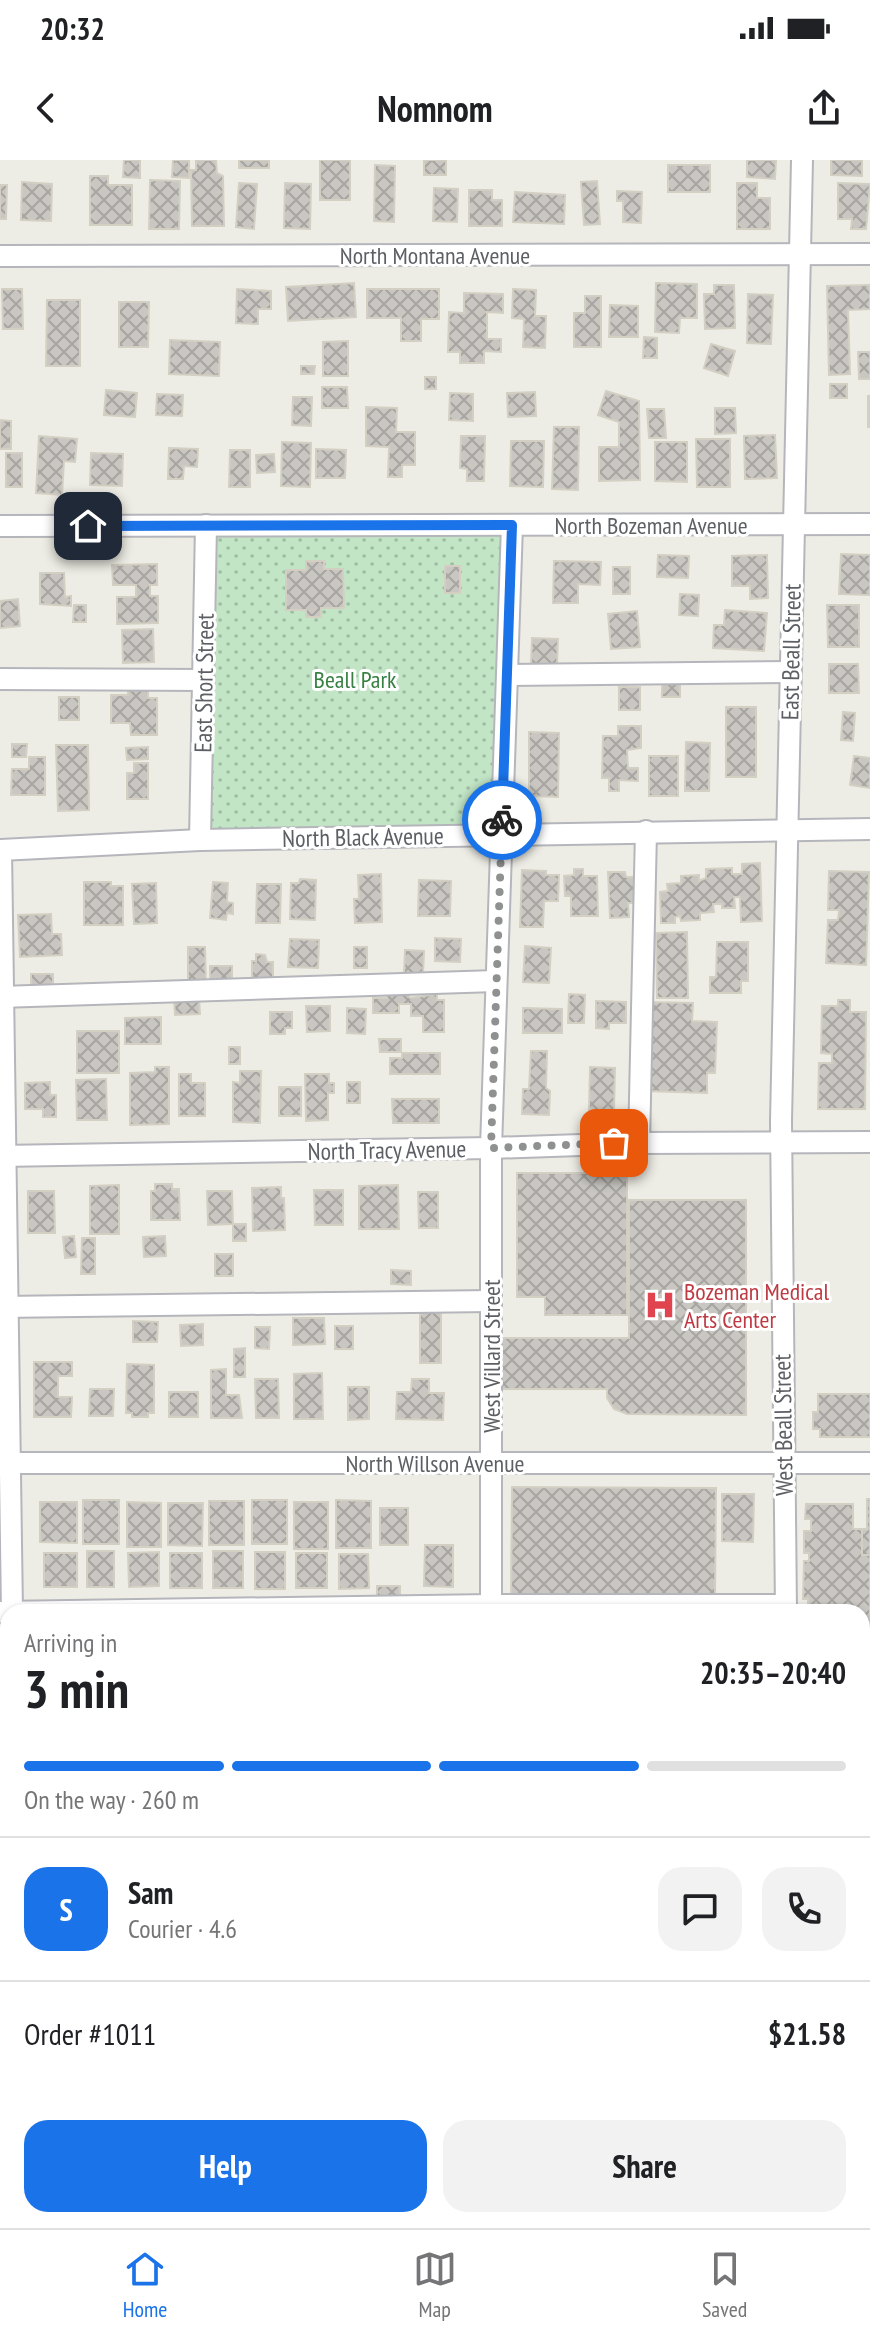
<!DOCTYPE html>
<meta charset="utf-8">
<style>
:root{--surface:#fff;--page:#f2f2f2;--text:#202124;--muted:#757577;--line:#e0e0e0;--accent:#1a73e8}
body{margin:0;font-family:"PT Sans Narrow",sans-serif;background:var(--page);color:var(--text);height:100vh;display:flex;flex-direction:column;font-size:30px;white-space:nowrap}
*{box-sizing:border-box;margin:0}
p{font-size:26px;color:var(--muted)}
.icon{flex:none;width:44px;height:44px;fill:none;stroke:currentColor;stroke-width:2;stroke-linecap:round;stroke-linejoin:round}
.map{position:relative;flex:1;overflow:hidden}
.panel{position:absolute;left:0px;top:1444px;width:870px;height:624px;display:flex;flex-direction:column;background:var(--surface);border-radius:24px 24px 0 0;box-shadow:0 2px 6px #0004}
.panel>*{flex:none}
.pin{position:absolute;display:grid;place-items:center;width:68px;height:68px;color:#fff;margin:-34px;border-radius:16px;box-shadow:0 4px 12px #0006}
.courier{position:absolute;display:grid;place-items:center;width:80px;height:80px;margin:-40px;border:6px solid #1a73e8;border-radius:50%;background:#fff;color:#222;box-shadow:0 2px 10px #0007}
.summary em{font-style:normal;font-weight:700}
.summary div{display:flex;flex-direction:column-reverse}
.summary{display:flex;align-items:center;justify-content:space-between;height:136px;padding:0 24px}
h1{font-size:52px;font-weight:700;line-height:60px}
.bar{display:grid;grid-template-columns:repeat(4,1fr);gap:12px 8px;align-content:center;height:96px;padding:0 24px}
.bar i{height:10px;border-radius:6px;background:var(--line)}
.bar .on{background:var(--accent)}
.bar p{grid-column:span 4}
.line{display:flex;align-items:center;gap:20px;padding:0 24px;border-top:2px solid var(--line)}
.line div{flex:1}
.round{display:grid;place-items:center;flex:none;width:84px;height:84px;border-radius:24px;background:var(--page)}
.button{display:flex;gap:16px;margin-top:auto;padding:16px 24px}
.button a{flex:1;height:92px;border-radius:24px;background:var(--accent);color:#fff;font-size:32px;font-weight:700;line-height:92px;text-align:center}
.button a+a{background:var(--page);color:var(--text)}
.status{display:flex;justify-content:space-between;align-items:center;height:56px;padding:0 40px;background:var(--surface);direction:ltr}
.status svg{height:22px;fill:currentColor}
header{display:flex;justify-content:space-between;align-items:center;height:104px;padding:0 24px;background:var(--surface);font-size:36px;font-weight:700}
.dock{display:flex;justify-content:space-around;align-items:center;height:112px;border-top:2px solid var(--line);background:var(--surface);font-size:22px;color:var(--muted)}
.dock a{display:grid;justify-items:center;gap:4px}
.dock .on{color:var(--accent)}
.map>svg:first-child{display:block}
.park{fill:url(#park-dots)}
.building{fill:url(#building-cross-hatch);stroke:#d3cfc3;stroke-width:2}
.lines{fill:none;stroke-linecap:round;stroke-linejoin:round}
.minor-casing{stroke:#b5b6bb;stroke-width:24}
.minor{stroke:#fff;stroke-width:20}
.done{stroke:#8f9191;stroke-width:8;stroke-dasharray:0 14.4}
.route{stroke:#1a73e8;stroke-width:10}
.labels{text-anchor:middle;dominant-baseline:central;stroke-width:6;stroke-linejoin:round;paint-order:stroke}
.street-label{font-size:24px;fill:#5c5f64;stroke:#fff}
.park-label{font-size:24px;fill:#388042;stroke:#fff}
.health-label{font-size:24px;fill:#be3a42;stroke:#fff;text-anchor:start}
</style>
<div class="status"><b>20:32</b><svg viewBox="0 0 49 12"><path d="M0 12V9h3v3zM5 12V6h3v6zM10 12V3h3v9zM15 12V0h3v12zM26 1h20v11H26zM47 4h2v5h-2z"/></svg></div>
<header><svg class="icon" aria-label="back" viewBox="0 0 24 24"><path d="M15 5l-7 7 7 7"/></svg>Nomnom<svg class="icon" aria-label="share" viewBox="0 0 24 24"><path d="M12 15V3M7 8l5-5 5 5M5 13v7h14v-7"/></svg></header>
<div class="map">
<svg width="870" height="2068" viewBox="0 0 870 2068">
<defs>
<pattern id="park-dots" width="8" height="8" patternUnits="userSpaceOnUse" patternTransform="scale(2)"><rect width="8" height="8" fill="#c2e5c6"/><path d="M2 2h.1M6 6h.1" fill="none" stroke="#a1bda4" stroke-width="1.8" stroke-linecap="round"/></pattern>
<pattern id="building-cross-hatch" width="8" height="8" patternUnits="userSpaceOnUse" patternTransform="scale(2)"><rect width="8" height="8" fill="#cac7c2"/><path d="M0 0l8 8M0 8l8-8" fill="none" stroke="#a7a5a1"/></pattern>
</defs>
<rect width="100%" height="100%" fill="#eeede5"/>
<!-- park -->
<path class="park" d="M206 365H512L502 673 200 680Z"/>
<!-- building -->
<g class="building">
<path d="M124 0H140V18L123 17Z"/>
<path d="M173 0H189V18L172 17Z"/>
<path d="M196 0H216L217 13 223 16 224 66H192L191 10H196Z"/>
<rect x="239" y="0" width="30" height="8"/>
<rect x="320" y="0" width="30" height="40"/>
<rect x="424" y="0" width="22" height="15"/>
<path d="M747 0H776L775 19 747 17Z"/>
<path d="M831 0H862V16L831 15Z"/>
<path d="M375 5 395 6 394 62 374 61Z"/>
<rect x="668" y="5" width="42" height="27"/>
<path d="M90 16H108V25H132V65H90Z"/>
<path d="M150 20 180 21 179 69H149Z"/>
<path d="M597 21 600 64 584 65 581 22Z"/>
<path d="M22 22 52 24 51 61 21 60Z"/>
<path d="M239 23 257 24 254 69 236 67Z"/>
<path d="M285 23 311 24 310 69 284 68Z"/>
<path d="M737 23H757V38H770V69H737Z"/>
<path d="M838 23 870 24 866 69H851L852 59H838Z"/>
<path d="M0 25H7L6 59H0Z"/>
<path d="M434 28 458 29 457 62 433 61Z"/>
<path d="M469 30H492V40H502V66H469Z"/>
<path d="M617 31 642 32 641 63 623 62V41H617Z"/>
<path d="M515 32 565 35 564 64 513 62Z"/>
<path d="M354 123 356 157 288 161 286 127Z"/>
<path d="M656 123 697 124V158H680L679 173 655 172Z"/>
<path d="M714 125H734L735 168 705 169 704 134H714Z"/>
<path d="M870 125V149L848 150 850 214 829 215 827 126Z"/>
<path d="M2 129H22L23 169H3Z"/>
<path d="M237 129 271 131V149H258V164L236 163Z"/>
<path d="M367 129H439V159H421V181H401V158H367Z"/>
<path d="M513 129 536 130 535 156H546L545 188 523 187 524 159 512 158Z"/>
<path d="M464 133 503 134V153L487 152V179H501V192L484 191V203H460V192H448L449 152 464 153Z"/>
<path d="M748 134 773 135 771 184 747 183Z"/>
<path d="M585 136H601V187H574V153H585Z"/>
<path d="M47 140H80V206H46Z"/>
<path d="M119 142H149L148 187H119Z"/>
<path d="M610 145 638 146V177H609Z"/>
<path d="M644 177 657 178V198H643Z"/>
<path d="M170 180 220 182 219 216 169 214Z"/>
<path d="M348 181V216H323V182Z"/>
<path d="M711 184 735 191 728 216 704 208Z"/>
<path d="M858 192H870V219H859Z"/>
<path d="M301 206H315L314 214H301Z"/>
<rect x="425" y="217" width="11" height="12"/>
<rect x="830" y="224" width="17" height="14"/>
<path d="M322 227H347L348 248H322Z"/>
<path d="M106 230 137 233 135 257 104 255Z"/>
<path d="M606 231 639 241 640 320 599 321V287H619V262L598 255Z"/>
<path d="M535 232 536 256 508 257 507 233Z"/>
<path d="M450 233 473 234V261L449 260Z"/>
<path d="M157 234 183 235 182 256 156 255Z"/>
<rect x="868" y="236" width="2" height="31"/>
<path d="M293 237H312L311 266 292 265Z"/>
<path d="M366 247 397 248 396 272H415V305H402V317H388L389 287 366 286Z"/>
<path d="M715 248H735L736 273 715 274Z"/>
<path d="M647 249H664L666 278H649Z"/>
<path d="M0 260 11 261V289H0Z"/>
<path d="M554 267H579L578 330 552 329Z"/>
<path d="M775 275 777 318 745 319 744 276Z"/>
<path d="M39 276 77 279 75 302 64 301 62 335 36 333Z"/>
<path d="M461 276H485L484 321H467V309L460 308Z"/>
<path d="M696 279H730V327H697Z"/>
<path d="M511 281H544L543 327 510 326Z"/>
<path d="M282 282 311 283 310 327 281 326Z"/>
<path d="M655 282H687V322L655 321Z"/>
<path d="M169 288 198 289 197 307 184 306 183 319H168Z"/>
<path d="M316 289 346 290 345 318H316Z"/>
<path d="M230 290H250V327H229Z"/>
<rect x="6" y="293" width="16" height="34"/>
<path d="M91 293 123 294 122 326 90 325Z"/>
<path d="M274 294 275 312 257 313 256 295Z"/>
<path d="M841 394 870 395V435L839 434Z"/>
<path d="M658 395 689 396 688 418 657 417Z"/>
<path d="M767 395 768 438 750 439V426H732V396Z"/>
<path d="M306 401H324V409H343L344 448H321V457H306V450H286V410H306Z"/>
<path d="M554 401 601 402 600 425 578 424V443H553Z"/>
<path d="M157 404V425H150V436H158V463L117 464V437H136V425H113L112 405Z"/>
<rect x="445" y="406" width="15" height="27"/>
<rect x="613" y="407" width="17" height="27"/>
<path d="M40 413H64L65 437 71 436V446L40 444Z"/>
<path d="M680 434 699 435 698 456 679 455Z"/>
<path d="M18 439 20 466 0 468V441Z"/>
<path d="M74 445H86V462H73Z"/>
<path d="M827 445H859V487H828Z"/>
<path d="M725 450 767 453 764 491 713 488 714 465H724Z"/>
<path d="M637 451 640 487 611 489 608 454Z"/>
<path d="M153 469 154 502 123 503 122 470Z"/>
<path d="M532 478 558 479 557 506 531 505Z"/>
<path d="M829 504H858L859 533H829Z"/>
<rect x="662" y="522" width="18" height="15"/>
<path d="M148 527V538H157V575H131L130 563H111V535H128V528Z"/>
<rect x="619" y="527" width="21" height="23"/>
<rect x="59" y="537" width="20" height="23"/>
<rect x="726" y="547" width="30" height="70"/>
<path d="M843 552 855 553 853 581 841 580Z"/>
<path d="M618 566H641V588L627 590 628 608H638V621L619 620V631H609V618H602L603 576H618Z"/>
<path d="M529 572 559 573 558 637 529 636Z"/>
<path d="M686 582 710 583 709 631H685Z"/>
<path d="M12 584H27L26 597H12Z"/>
<path d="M56 585H88L89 650 58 651Z"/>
<path d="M148 587V599L127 600 126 588Z"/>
<rect x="649" y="596" width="29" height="40"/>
<path d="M854 596 870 598V628L850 625Z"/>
<path d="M29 597H45V635H11L12 609H29Z"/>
<path d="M134 603H148V639H127V613H134Z"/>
<path d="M760 703 762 761 741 762 740 737H734L735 748H722V744H713L714 752 700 753V760L681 761 680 756 675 757V763H661L660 732 668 731 667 724 681 723V716L699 715V721L706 718V709L732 708V714H742V704Z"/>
<path d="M574 709H583V716H597L598 756H571V736H565L564 716 574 715Z"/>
<path d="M522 710 546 711V715H559L558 741H544L543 767H520Z"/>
<path d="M829 711 869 712 866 805 826 803 828 760H838L839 750H828Z"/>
<path d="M608 712H625L626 717H634V743H628L629 757 610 758Z"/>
<path d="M381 714 382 762 355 763 354 739H359L358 715Z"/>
<path d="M300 719 316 720 315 760 290 759 291 723H299Z"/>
<path d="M419 720 451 721 450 756H418Z"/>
<path d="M84 722H111V726H123V765H84Z"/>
<path d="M213 722 228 723 227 742 233 743V754L227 753 226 760 210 758Z"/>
<path d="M156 723 157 763 134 764 132 724Z"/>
<path d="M257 724H281L280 763H256Z"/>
<path d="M51 754 52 774H61L62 795 20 797 18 755Z"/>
<path d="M687 772 688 838H657L656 773Z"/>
<path d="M435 778 461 779 460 802 435 801Z"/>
<path d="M290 779 319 780 318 808 288 807Z"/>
<path d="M717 782H748V821H741V833H710V817H716Z"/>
<path d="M525 786 551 788 549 823 523 822Z"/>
<path d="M188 787H205L206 825H188Z"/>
<rect x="354" y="787" width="13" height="21"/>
<path d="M405 790 424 791 423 814 404 813Z"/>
<path d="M256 794 265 795 267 802H273V821H252V801H256Z"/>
<rect x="210" y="806" width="22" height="20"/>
<path d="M31 814H53V829L31 830Z"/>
<path d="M387 833H408L410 838 437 834V840H444V872H423V856H411V844H399V853H373V838H387Z"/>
<path d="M569 834 585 835 584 863H568Z"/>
<path d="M199 838 200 854 175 855 174 840Z"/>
<path d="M838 840H850V852H866L865 949H818L819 903H832V894L821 893 822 846H838Z"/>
<path d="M596 841 626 842V863H609V869L596 868Z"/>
<path d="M648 842 693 843 692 861 717 862 715 913H707V933L646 931Z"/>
<path d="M306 846H330V871L307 872Z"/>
<path d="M347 848 366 849 365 874 347 873Z"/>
<path d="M523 848 562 849V873H523Z"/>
<path d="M270 852H292V868H285V874H270Z"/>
<path d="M161 857V884H125V858Z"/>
<rect x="77" y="871" width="42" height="42"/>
<path d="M379 879H401V892H380Z"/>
<rect x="229" y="887" width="11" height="17"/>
<path d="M531 891H547L546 928 550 931 549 955 522 954 523 929H529Z"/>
<path d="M402 893H440V914H390V898H402Z"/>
<path d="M155 907H169V964L130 965V913L155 912Z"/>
<path d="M590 907 615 908 614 951 589 950Z"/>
<path d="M240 911H261L260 963 233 962V922L240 923Z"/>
<path d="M179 914H191V923H205V956H179Z"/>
<path d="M305 914H329V923H334V933H328V960L306 961Z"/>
<path d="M106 919 107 960H77L76 920Z"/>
<path d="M50 922V935H56V957H43V949H25V923Z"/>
<rect x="347" y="922" width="13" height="21"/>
<rect x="279" y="927" width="22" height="29"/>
<path d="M392 939H439V963H393Z"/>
<path d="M517 1013H627V1155H545V1137H517Z"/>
<path d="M155 1024H172V1029H179L180 1060H151V1031H155Z"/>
<path d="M119 1025V1074H90V1026Z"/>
<path d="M398 1025 399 1069H359V1026Z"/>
<path d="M281 1027V1038H284L285 1070 253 1071 252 1028Z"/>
<path d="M314 1030H343V1065H315Z"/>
<path d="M28 1031H54L55 1073H28Z"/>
<path d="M207 1031H232L233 1064 208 1065Z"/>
<path d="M418 1032H438V1068H419Z"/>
<path d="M629 1040H746V1255L627 1254 614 1249 607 1238V1229H502V1178H629Z"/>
<rect x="233" y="1064" width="13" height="17"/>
<path d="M74 1076 76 1097 65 1098 63 1077Z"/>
<path d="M165 1076 166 1096 144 1097 143 1077Z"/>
<path d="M82 1078H95V1114H81Z"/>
<rect x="215" y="1094" width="18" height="22"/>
<path d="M391 1110 411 1111V1125L391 1124Z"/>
<rect x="420" y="1151" width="21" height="52"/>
<path d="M293 1158H324L325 1184 293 1185Z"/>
<path d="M133 1161 158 1162 157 1182H133Z"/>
<path d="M203 1164V1185L181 1186 180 1165Z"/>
<rect x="335" y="1166" width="18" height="23"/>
<path d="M255 1167H270L269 1189 255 1188Z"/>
<path d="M245 1188V1217H234V1189Z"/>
<path d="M34 1202H72V1216H58V1237H72L71 1257H34Z"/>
<path d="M127 1204 154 1205V1253H148V1257H132V1253H126Z"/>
<path d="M226 1209V1235H239L242 1258H211V1210Z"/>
<path d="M322 1213 323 1259H294V1214Z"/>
<path d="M255 1219H278L279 1258H256Z"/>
<path d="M412 1219H429V1233H444L443 1260 396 1259 397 1232H411Z"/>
<path d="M348 1227H369V1259L348 1260Z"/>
<path d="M90 1229H114L113 1256H89Z"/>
<rect x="169" y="1232" width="29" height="25"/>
<path d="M818 1234H870V1277H820V1269H813V1252H818Z"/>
<path d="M512 1327 716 1328 715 1437 511 1436Z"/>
<path d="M722 1334H754L753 1382 722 1381Z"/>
<path d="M867 1339H870V1395H862V1369H867Z"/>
<rect x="83" y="1340" width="36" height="44"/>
<rect x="252" y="1340" width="35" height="44"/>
<path d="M336 1340 371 1341V1388H336Z"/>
<rect x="209" y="1341" width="35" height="44"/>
<path d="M40 1342H77V1383L40 1382Z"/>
<path d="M127 1342 161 1343V1387H127Z"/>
<rect x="294" y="1342" width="34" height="47"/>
<path d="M168 1343H203L202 1386 168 1385Z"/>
<path d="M806 1344H853V1369H862V1395H870V1553H862V1452H801L808 1450V1439H803L804 1401H809V1393H804V1371H811V1359H805Z"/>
<rect x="380" y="1348" width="28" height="37"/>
<path d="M425 1385H453V1427L424 1426Z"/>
<rect x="87" y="1391" width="27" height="36"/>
<rect x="213" y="1391" width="30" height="37"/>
<path d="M159 1392V1426L129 1427 128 1393Z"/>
<rect x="255" y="1392" width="30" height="37"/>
<rect x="44" y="1393" width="33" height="34"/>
<rect x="170" y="1393" width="32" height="35"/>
<rect x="296" y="1393" width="31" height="35"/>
<path d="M339 1394H368L369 1428 339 1429Z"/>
<rect x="377" y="1426" width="23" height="13"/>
<path d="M870 1895V1926H862V1902H869Z"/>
<rect x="862" y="2033" width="8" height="16"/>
<rect x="47" y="2060" width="19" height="8"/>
<path d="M310 2060H322V2066L310 2067Z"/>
<rect x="378" y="2060" width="15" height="8"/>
<rect x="416" y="2060" width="20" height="8"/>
<rect x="520" y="2060" width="42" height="8"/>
<path d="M708 2060H742V2068H693V2063L708 2064Z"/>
<path d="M248 2061 249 2068H225V2062Z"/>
<path d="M690 2065V2068H664V2066Z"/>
</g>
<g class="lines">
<defs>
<g id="minor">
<path d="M0 96 870 94"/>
<path d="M0 366 870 364"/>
<path d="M508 515 790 512"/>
<path d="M0 519 204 520"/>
<path d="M200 680 206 365"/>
<path d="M0 690 200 680 870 669"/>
<path d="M1 690 12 1452"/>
<path d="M0 837 496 821"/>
<path d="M639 983 646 671"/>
<path d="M0 996 491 988 639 983 870 982"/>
<path d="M0 1147 491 1141"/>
<path d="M0 1303H870"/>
<path d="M0 1452 491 1445H786"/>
<path d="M491 1452V988L512 365"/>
<path d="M786 1452 781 961 802 0"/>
<path d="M862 1583H870"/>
<path d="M0 1588H8"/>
<path d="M0 1728H8"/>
<path d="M862 1860H870"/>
<path d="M0 1874H8"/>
<path d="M22 2060V2068"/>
<path d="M642 2060 643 2068"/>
<path d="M489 2068V2060"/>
<path d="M792 2068V2060"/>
</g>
</defs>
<!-- minor casing -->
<use href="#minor" class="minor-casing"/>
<!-- minor -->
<use href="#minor" class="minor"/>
</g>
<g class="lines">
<!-- done -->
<path class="done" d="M502 660 491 988 614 983"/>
<!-- route -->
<path class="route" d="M88 366 512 365 502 660"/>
</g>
<!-- icons -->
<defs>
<symbol id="hospital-bare" viewBox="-9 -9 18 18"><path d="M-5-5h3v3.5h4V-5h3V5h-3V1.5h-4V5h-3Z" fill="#e0444e" stroke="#fff" stroke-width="2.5" paint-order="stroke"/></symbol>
</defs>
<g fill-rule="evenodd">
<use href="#hospital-bare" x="638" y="1123" width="44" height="44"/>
</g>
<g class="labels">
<!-- street labels -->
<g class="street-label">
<text x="435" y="95">North Montana Avenue</text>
<text x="651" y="365">North Bozeman Avenue</text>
<text transform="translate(791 492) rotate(-89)">East Beall Street</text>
<text transform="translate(204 523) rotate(-89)">East Short Street</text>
<text transform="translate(363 677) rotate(-1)">North Black Avenue</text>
<text transform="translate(387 990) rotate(-1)">North Tracy Avenue</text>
<text transform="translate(491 1196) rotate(-90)">West Villard Street</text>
<text transform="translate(783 1265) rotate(-91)">West Beall Street</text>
<text x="435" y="1303">North Willson Avenue</text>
</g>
<!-- park labels -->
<g class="park-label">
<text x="355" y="519">Beall Park</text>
</g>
<!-- health labels -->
<g class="health-label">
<text x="684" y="1131">Bozeman Medical<tspan x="684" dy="28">Arts Center</tspan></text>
</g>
</g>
</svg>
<div class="pin" style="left:614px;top:983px;background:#ea580c"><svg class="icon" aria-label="bag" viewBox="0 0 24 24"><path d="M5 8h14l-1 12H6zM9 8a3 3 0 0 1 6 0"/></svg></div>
<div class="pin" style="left:88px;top:366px;background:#1f2937"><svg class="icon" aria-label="home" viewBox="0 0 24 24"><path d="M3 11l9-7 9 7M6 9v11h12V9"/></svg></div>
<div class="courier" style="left:502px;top:660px"><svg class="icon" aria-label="bike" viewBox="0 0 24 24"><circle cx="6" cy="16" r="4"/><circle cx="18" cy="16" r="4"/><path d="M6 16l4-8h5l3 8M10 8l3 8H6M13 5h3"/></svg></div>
<section class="panel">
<div class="summary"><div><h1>3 min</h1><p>Arriving in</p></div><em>20:35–20:40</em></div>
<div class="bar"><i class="on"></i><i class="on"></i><i class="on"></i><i></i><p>On the way · 260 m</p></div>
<div class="line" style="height:144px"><b class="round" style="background:var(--accent);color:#fff">S</b><div><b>Sam</b><p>Courier · 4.6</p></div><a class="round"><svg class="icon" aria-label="chat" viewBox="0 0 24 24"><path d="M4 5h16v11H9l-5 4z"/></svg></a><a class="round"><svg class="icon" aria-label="phone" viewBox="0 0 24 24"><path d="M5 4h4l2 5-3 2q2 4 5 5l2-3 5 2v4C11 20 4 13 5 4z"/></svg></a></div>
<div class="line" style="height:104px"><div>Order #1011</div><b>$21.58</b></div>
<div class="button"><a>Help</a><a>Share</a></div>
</section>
</div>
<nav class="dock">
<a class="on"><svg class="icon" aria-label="home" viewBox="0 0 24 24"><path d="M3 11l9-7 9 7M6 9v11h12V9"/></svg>Home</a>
<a><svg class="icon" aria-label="map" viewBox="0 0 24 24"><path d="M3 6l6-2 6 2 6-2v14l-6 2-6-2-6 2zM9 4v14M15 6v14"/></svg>Map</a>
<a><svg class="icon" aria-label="saved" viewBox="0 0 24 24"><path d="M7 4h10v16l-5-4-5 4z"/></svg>Saved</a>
</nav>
